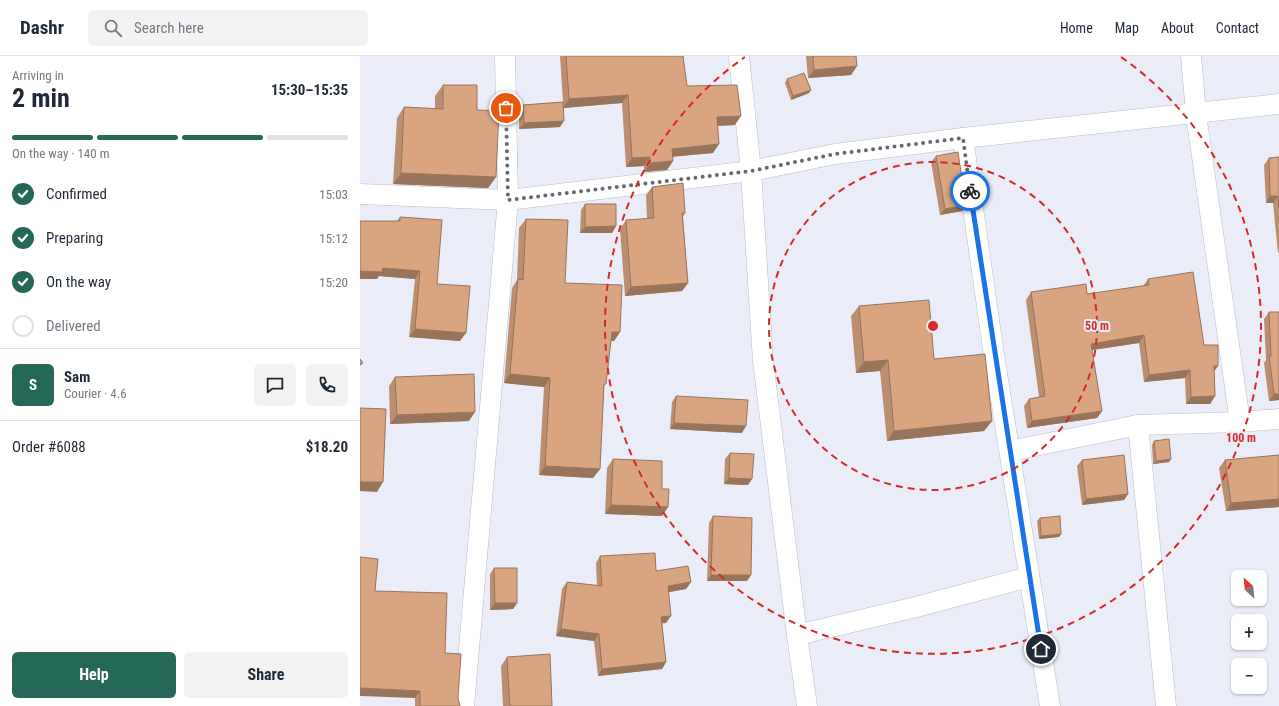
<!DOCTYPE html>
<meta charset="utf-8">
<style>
:root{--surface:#fff;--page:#f2f2f3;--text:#1f2937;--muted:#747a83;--line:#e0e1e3;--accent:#266858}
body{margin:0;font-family:"Roboto Condensed",sans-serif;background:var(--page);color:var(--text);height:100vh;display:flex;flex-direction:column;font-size:15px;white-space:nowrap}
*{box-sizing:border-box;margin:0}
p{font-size:13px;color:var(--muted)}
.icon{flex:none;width:22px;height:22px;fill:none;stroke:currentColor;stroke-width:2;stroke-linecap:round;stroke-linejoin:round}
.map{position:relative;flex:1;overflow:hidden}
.details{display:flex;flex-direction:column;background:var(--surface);width:360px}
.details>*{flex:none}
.needle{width:26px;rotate:333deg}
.buttons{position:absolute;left:871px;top:514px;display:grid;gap:8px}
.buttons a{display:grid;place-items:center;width:36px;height:36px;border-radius:6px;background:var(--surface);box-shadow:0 1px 3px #0004;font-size:20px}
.pin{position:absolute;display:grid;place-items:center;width:34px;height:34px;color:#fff;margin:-17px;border:2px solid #fff;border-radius:50%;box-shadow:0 1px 4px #0007}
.courier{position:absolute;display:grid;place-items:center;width:40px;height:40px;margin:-20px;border:3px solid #1a73e8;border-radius:50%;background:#fff;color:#222;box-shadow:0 1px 5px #0007}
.head em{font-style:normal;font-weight:700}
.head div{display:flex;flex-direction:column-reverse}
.head{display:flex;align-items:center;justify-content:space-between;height:68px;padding:0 12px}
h1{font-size:26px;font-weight:700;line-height:30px}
.bar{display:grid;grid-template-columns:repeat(4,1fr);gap:6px 4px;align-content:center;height:48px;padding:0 12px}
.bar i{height:5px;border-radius:3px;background:var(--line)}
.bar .on{background:var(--accent)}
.bar p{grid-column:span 4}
.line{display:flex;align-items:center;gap:10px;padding:0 12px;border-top:1px solid var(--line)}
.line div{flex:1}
.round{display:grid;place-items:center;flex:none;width:42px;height:42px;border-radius:6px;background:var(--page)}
ol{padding:0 12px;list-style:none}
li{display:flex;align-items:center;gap:12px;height:44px}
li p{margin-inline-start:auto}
li .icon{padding:4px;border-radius:50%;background:var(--accent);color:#fff;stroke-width:4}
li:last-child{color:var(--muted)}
li i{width:22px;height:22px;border:2px solid var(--line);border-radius:50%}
.button{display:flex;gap:8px;margin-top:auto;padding:8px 12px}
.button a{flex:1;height:46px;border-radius:6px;background:var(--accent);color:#fff;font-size:16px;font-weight:700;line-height:46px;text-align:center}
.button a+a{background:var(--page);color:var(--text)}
header{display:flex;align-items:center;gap:24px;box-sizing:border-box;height:56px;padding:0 20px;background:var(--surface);border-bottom:1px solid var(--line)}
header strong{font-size:19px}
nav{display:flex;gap:22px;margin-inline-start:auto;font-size:14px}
.search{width:280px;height:36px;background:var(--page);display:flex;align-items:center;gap:10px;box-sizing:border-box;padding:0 14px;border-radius:6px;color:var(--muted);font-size:15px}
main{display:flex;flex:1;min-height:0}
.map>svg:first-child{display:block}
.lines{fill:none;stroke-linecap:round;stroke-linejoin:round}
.minor-casing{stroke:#babdc7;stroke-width:21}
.minor{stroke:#fff;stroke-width:20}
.wall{fill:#bb8e6f}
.shaded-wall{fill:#98745a}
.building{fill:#d9a581;stroke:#98745a}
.done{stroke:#67686e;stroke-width:4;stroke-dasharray:0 7.2}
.route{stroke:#1a73e8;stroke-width:5}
.ring{fill:none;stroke:#d62828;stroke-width:2;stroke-dasharray:7 5}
.centre{fill:#d62828;stroke:#eaedf7;stroke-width:2}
.ring-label{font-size:12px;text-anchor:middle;font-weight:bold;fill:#d62828;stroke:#eaedf7;stroke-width:4;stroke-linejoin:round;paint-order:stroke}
</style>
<header>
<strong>Dashr</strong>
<div class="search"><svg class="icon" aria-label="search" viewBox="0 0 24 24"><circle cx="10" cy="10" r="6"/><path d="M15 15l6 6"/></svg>Search here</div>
<nav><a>Home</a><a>Map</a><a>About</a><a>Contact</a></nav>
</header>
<main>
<section class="details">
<div class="head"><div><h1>2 min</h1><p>Arriving in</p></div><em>15:30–15:35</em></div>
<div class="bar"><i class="on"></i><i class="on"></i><i class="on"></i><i></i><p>On the way · 140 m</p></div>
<ol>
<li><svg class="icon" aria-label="check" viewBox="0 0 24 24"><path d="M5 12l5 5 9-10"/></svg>Confirmed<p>15:03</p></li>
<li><svg class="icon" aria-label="check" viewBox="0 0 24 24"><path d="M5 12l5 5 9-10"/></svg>Preparing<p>15:12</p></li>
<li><svg class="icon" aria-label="check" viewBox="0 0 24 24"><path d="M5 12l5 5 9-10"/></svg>On the way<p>15:20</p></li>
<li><i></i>Delivered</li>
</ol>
<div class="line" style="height:72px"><b class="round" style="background:var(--accent);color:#fff">S</b><div><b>Sam</b><p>Courier · 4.6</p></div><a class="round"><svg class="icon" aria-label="chat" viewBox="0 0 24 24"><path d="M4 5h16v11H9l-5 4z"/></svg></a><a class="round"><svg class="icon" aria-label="phone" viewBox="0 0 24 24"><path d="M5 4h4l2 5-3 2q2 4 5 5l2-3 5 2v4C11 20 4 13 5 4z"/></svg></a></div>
<div class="line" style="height:52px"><div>Order #6088</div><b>$18.20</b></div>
<div class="button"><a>Help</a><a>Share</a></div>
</section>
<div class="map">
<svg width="919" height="650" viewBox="0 0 919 650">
<rect width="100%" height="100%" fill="#eaedf7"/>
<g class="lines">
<defs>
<g id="minor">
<path d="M379 0 391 115 403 305 437 579 447 650"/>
<path d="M831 0 836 58 880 366"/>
<path d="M603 82 634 299 690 650"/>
<path d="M0 138 148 144 391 115 475 98 603 82 919 48"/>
<path d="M778 369 806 650"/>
<path d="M650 395 778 369 880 366 919 363"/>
<path d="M437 579 556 551 669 521"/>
<path d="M104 650 148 144 145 0"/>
</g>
</defs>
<!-- minor casing -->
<use href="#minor" class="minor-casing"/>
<!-- minor -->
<use href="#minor" class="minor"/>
</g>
<!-- wall -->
<g class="wall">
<path d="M200 0H323L327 30 375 69 358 70 353 97 312 101 313 105 307 114 284 116V110L266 111 262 47 204 52 200 71 159 73V55L163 49 203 46Z"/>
<path d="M446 0H496L497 10 491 19 448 22Z"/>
<path d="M427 23 449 37 431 44 425 27Z"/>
<path d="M83 29 117 54 136 121 128 132 33 128 37 62 44 51 75 53V40Z"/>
<path d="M576 100 606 149 602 155 580 159 571 106Z"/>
<path d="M919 101V197H918L913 147H906L904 109 909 102Z"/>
<path d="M292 131 325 157 323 161 328 227 322 235 265 240 260 173 266 164 287 163 286 139Z"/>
<path d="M225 148 256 170 252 177H220L221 154Z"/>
<path d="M40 161 77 228 100 285 49 281 55 223 19 220 17 223 37 165Z"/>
<path d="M166 163 205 227 260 276 254 285H251L244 331 240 413 233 422 179 419 184 331 144 327 152 232 157 224 159 172Z"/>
<path d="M788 223 844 289 854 316 855 340 850 348H826L825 322 784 326 779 287 732 294 742 355 737 362 667 372 664 350 669 343 679 341 666 244 671 236 727 238 783 230Z"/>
<path d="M499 250 574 303 632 365 624 375 527 385 520 315 496 317 491 260Z"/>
<path d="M909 256H919V344L909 345 904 307 906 304 904 263Z"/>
<path d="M35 321 109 365 30 368 29 330Z"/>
<path d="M316 340 382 377 310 373 312 346Z"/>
<path d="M794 385 809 406 793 408 792 389Z"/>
<path d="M370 397 388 429 364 428 365 403Z"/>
<path d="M919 399V451L866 455 859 412 865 404Z"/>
<path d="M253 403 302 433 308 451 302 460 245 458 247 412Z"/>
<path d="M722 404 768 438 764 444 722 449 717 410Z"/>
<path d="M353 460 391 519 387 525H347L349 467Z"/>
<path d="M680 462 701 478 699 481 679 483 677 465Z"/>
<path d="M240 500 296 515 331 526 326 533 309 536 306 567H302L306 606 302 613 238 620 234 585 196 580 202 533 207 526 237 530 236 507Z"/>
<path d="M134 512 157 547 153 553 130 554V518Z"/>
<path d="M15 535 85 597 100 650H55V642Z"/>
<path d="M147 601 192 650H143L141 610Z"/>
</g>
<!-- shaded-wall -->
<g class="shaded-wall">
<path d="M497 10 491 19 448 22 454 14Z"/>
<path d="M451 34 449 37 431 44 433 40Z"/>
<path d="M268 39 262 47 203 52 209 43Z"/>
<path d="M381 60 375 69 351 70 357 61Z"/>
<path d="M204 65 200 71 159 73 164 67Z"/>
<path d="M359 88 353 97 306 101 312 93Z"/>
<path d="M290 101 284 110 266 111 272 102Z"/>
<path d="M313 105 307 114 284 116 290 107Z"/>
<path d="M41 117 136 121 128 132 33 128Z"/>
<path d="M910 140H918L913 147H906Z"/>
<path d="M606 149 602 155 580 159 585 153Z"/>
<path d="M256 170 252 177H220L225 171Z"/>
<path d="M23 212 60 215 55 223 19 220 17 223H0V215Z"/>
<path d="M328 227 322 235 265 240 271 231Z"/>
<path d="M55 273 106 277 100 285 49 281Z"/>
<path d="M252 276H260L254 285H246Z"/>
<path d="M784 279 779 287 726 295 731 288Z"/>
<path d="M528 304 520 315 496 317 504 306Z"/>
<path d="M854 310H858L853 317Z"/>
<path d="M830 314 825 322 784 326 789 319Z"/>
<path d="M150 318 190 322 184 331 144 327Z"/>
<path d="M914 338H919V344L909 345Z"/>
<path d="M855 340 850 348H826L831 341Z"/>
<path d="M742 355 737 362 667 372 672 365Z"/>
<path d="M115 356 109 365 30 368 37 359Z"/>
<path d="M632 365 624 375 527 385 534 375Z"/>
<path d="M314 367 386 370 382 377 310 373Z"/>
<path d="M811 403 809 406 793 408 796 405Z"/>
<path d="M185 410 240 413 233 422 179 419Z"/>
<path d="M369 422 392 423 388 429 364 428Z"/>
<path d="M0 426H23L17 436 0 435Z"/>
<path d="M768 438 764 444 722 449 726 443Z"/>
<path d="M919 443V451L866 455 871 447Z"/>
<path d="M251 449 308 451 302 460 245 458Z"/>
<path d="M701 478 699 481 679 483 681 480Z"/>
<path d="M351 519H391L387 525H347Z"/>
<path d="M331 526 326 533 304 537 308 530Z"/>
<path d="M135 547H157L153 553 130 554Z"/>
<path d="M311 560 306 567 297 568 301 561Z"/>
<path d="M201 573 239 578 234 585 196 580Z"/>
<path d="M306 606 302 613 238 620 242 613Z"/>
<path d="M0 632 60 635 55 642 0 640Z"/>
</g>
<!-- building -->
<g class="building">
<path d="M206 0H323L327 30 377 29 381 60 357 61 359 88 312 93 313 105 290 107V101L272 102 268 39 209 43Z"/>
<path d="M453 0H496L497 10 454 14Z"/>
<path d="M444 17 451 34 433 40 427 23Z"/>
<path d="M83 29H117V54L139 55 136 121 41 117 44 51 83 53Z"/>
<path d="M203 46 204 65 164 67 163 49Z"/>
<path d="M598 96 606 149 585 153 576 100Z"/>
<path d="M919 101V151L918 140H910L909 102Z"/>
<path d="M323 127 325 157H322L328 227 271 231 266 164 294 162 292 131Z"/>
<path d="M225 148H256V170L225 171Z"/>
<path d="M40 161 82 164 77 228 110 230 106 277 55 273 60 215 23 212 22 216 0 215V165H40Z"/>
<path d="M166 163 208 164 205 227 262 229 260 276H252L246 328H244L240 413 185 410 190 322 150 318 158 223 163 224Z"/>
<path d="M833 216 844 289H858V310H854L855 340 831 341 830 314 789 319 784 279 731 288 742 355 672 365 669 343 685 340 671 236 726 228 727 238 789 229 788 223Z"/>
<path d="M569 244 574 303 625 298 632 365 534 375 528 304 504 306 499 250Z"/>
<path d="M909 256H919V338H914L909 300H911Z"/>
<path d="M0 303 3 307 0 309Z"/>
<path d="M114 318 115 356 37 359 35 321Z"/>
<path d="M316 340 388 344 386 370 314 367Z"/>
<path d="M0 352 26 353 23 426H0Z"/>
<path d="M809 383 811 403 796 405 794 385Z"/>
<path d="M370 397 394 398 392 423 369 422Z"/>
<path d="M764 399 768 438 726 443 722 404Z"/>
<path d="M919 399V443L871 447 865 404Z"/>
<path d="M253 403 302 405V433H309L308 451 251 449Z"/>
<path d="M353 460 392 462 391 519H351Z"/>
<path d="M700 460 701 478 681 480 680 462Z"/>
<path d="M295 497 296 515 328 510 331 526 308 530 311 560 301 561 306 606 242 613 239 578 201 573 207 526 242 530 240 500Z"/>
<path d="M0 501 18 503 15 535 87 537 85 597 101 598 98 642 100 650H60V635L0 632Z"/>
<path d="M134 512H157V547H135Z"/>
<path d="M190 598 192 650H150L147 601Z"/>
</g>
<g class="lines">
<!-- done -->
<path class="done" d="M146 52 148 144 391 115 475 98 603 82 610 135"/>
<!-- route -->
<path class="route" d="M610 135 681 593"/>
</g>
<!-- distance rings -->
<g class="ring">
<circle cx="573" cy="270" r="164"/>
<path d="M761 1A328 328 0 1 1 385 1"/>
</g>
<circle cx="573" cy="270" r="6" class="centre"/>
<g class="ring-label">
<text x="737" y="274">50 m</text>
<text x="881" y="386">100 m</text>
</g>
</svg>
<div class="buttons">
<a><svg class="needle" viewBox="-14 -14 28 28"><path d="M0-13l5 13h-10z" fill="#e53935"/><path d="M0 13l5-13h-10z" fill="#747a83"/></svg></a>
<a>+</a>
<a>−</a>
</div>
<div class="pin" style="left:146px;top:52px;background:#ea580c"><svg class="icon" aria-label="bag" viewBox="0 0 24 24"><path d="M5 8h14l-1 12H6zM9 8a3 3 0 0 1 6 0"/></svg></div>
<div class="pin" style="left:681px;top:593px;background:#1f2937"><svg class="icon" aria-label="home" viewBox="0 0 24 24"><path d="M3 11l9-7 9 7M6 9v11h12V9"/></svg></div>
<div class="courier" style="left:610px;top:135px"><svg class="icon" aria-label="bike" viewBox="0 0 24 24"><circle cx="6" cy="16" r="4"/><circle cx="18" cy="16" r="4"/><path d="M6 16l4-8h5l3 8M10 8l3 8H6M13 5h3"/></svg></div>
</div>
</main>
